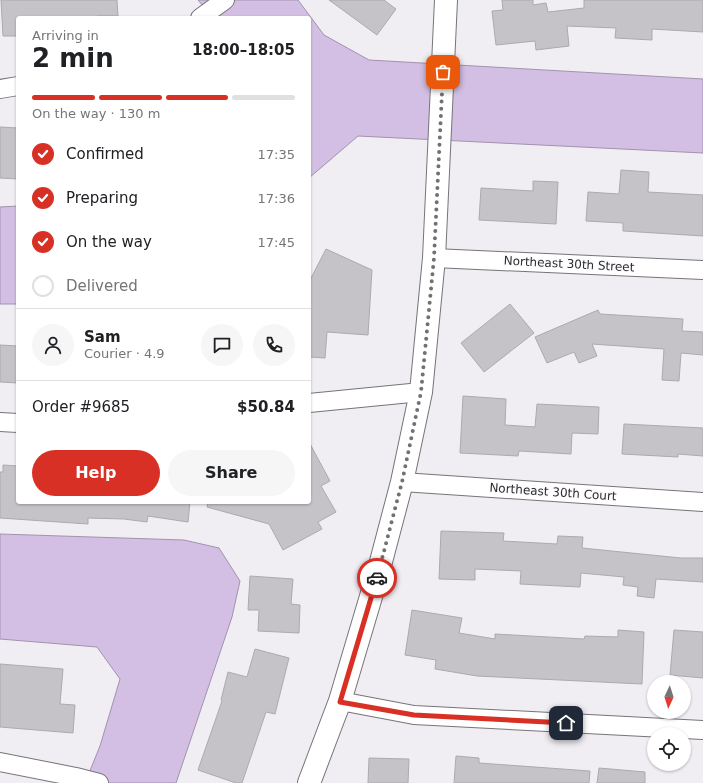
<!DOCTYPE html>
<meta charset="utf-8">
<style>
:root{--surface:#fff;--page:#f6f6f6;--text:#202124;--muted:#757577;--line:#e0e0e0;--accent:#d93025}
body{margin:0;font-family:"DejaVu Sans",sans-serif;background:var(--page);color:var(--text);height:100vh;display:flex;flex-direction:column;font-size:15px;white-space:nowrap}
*{box-sizing:border-box;margin:0}
p{font-size:13px;color:var(--muted)}
.icon{flex:none;width:22px;height:22px;fill:none;stroke:currentColor;stroke-width:2;stroke-linecap:round;stroke-linejoin:round}
.map{position:relative;flex:1;overflow:hidden}
.sheet{position:absolute;left:16px;top:16px;width:295px;height:488px;display:flex;flex-direction:column;background:var(--surface);border-radius:4px;box-shadow:0 1px 3px #0004}
.sheet>*{flex:none}
.needle{width:26px;rotate:184deg}
.buttons{position:absolute;left:647px;top:675px;display:grid;gap:8px}
.buttons a{display:grid;place-items:center;width:44px;height:44px;border-radius:50%;background:var(--surface);box-shadow:0 1px 3px #0004;font-size:20px}
.pin{position:absolute;display:grid;place-items:center;width:34px;height:34px;color:#fff;margin:-17px;border-radius:8px;box-shadow:0 2px 6px #0006}
.courier{position:absolute;display:grid;place-items:center;width:40px;height:40px;margin:-20px;border:3px solid #d93025;border-radius:50%;background:#fff;color:#222;box-shadow:0 1px 5px #0007}
.summary em{font-style:normal;font-weight:700}
.summary div{display:flex;flex-direction:column-reverse}
.summary{display:flex;align-items:center;justify-content:space-between;height:68px;padding:0 16px}
h1{font-size:26px;font-weight:700;line-height:30px}
.bar{display:grid;grid-template-columns:repeat(4,1fr);gap:6px 4px;align-content:center;height:48px;padding:0 16px}
.bar i{height:5px;border-radius:3px;background:var(--line)}
.bar .current{background:var(--accent)}
.bar p{grid-column:span 4}
.line{display:flex;align-items:center;gap:10px;padding:0 16px;border-top:1px solid var(--line)}
.line div{flex:1}
.round{display:grid;place-items:center;flex:none;width:42px;height:42px;border-radius:21px;background:var(--page)}
ol{padding:0 16px;list-style:none}
li{display:flex;align-items:center;gap:12px;height:44px}
li p{margin-inline-start:auto}
li .icon{padding:4px;border-radius:50%;background:var(--accent);color:#fff;stroke-width:4}
li:last-child{color:var(--muted)}
li i{width:22px;height:22px;border:2px solid var(--line);border-radius:50%}
.button{display:flex;gap:8px;margin-top:auto;padding:8px 16px}
.button a{flex:1;height:46px;border-radius:24px;background:var(--accent);color:#fff;font-size:16px;font-weight:700;line-height:46px;text-align:center}
.button a+a{background:var(--page);color:var(--text)}
.map>svg:first-child{display:block}
.water{fill:#d3bfe4;stroke:#a193ad}
.building{fill:#c5c3c8;stroke:#aca9af}
.lines{fill:none;stroke-linecap:round;stroke-linejoin:round}
.street-casing{stroke:#777479;stroke-width:20}
.secondary-casing{stroke:#777479;stroke-width:24}
.street{stroke:#fff;stroke-width:18}
.secondary{stroke:#fff;stroke-width:22}
.done{stroke:#717073;stroke-width:4;stroke-dasharray:0 7.2}
.route{stroke:#d93025;stroke-width:5}
.labels{text-anchor:middle;dominant-baseline:central;stroke-width:3;stroke-linejoin:round;paint-order:stroke}
.street-label{font-size:12px;fill:#2d2c2e;stroke:#fdfbfe}
</style>
<div class="map">
<svg width="703" height="783" viewBox="0 0 703 783">
<rect width="100%" height="100%" fill="#f0edf3"/>
<!-- water -->
<g class="water">
<path d="M198 0H298L324 35 369 60 703 79V153L358 136 309 178V18H213Z"/>
<path d="M18 206V304H0V207Z"/>
<path d="M0 534 184 540 219 548 240 581 232 617 176 783H85L100 746 120 679 97 647 0 639Z"/>
</g>
<!-- building -->
<g class="building">
<path d="M1 0H117L118 16H97V18H18V36H3Z"/>
<path d="M329 0H384L396 9 377 35Z"/>
<path d="M502 0H533V5L546 3 548 12 584 8V0H703V32L652 29V40L615 38 616 28 567 26 569 46 536 50 535 41 496 45 492 11 503 10Z"/>
<path d="M0 127 18 128V179L0 178Z"/>
<path d="M621 170 649 172 648 192 703 195V236L623 231V223L586 221 588 192 619 194Z"/>
<path d="M533 181 558 182 556 224 479 220 481 188 533 191Z"/>
<path d="M326 249 372 270 368 335 327 332 325 358 309 357V282Z"/>
<path d="M510 304 534 333 484 372 461 343Z"/>
<path d="M598 310 600 314 683 319 682 331 703 332V355L681 353 679 381 662 380 664 349 592 344 597 356 579 363 574 352 547 363 535 337Z"/>
<path d="M0 345 18 346V383L0 382Z"/>
<path d="M463 396 506 399 505 425 535 427 537 404 599 407 598 434 572 433 571 454 519 451 518 456 460 453Z"/>
<path d="M624 424 703 428V456L678 454V457L622 454Z"/>
<path d="M309 442 330 481 321 486 336 512 318 522 322 529 283 550 269 524 207 507 208 502H309Z"/>
<path d="M3 465 18 466V502H190L188 522 148 516 147 522 124 519 88 518V524L0 518V472H3Z"/>
<path d="M441 531 504 533 503 541 557 544 558 536 583 537 582 548 681 558H703V582L656 579 654 598 637 596 638 587 623 585 624 577 581 573 580 587 520 584 521 571 475 569V580L439 579Z"/>
<path d="M250 576 293 579 291 604 300 605 299 633 258 631 259 610H248Z"/>
<path d="M412 610 462 618 459 633 495 639V634L584 639 585 636 618 637V630L644 632 642 684 477 676 435 669 436 660 405 655Z"/>
<path d="M674 630 703 632V678L670 675Z"/>
<path d="M255 649 289 658 275 714 266 712 242 783H236L198 770 222 701 221 700 228 672 247 677Z"/>
<path d="M0 664 63 669 60 704 75 705 73 733 0 727Z"/>
<path d="M456 756 479 758V763L590 771 589 783H454Z"/>
<path d="M369 758 409 759 408 783H368Z"/>
<path d="M599 768 645 772V783H597Z"/>
</g>
<g class="lines">
<defs>
<g id="street">
<path d="M200 18 225 0"/>
<path d="M0 89 18 86"/>
<path d="M434 258 703 270"/>
<path d="M309 403 421 392"/>
<path d="M0 422 18 423"/>
<path d="M402 482 703 502"/>
<path d="M340 701 414 715 703 730"/>
<path d="M0 762 76 777 99 783"/>
</g>
<path id="secondary" d="M309 783 340 701 378 573 402 482 421 392 434 258 446 0"/>
</defs>
<!-- street casing -->
<use href="#street" class="street-casing"/>
<!-- secondary casing -->
<use href="#secondary" class="secondary-casing"/>
<!-- street -->
<use href="#street" class="street"/>
<!-- secondary -->
<use href="#secondary" class="secondary"/>
</g>
<g class="lines">
<!-- done -->
<path class="done" d="M377 578 402 482 421 392 434 258 443 72"/>
<!-- route -->
<path class="route" d="M377 578 340 702 414 715 566 723"/>
</g>
<g class="labels">
<!-- street labels -->
<g class="street-label">
<text transform="translate(569 264) rotate(3)">Northeast 30th Street</text>
<text transform="translate(553 492) rotate(4)">Northeast 30th Court</text>
</g>
</g>
</svg>
<div class="buttons">
<a><svg class="needle" viewBox="-14 -14 28 28"><path d="M0-13l5 13h-10z" fill="#e53935"/><path d="M0 13l5-13h-10z" fill="#757577"/></svg></a>
<a><svg class="icon" aria-label="locate" viewBox="0 0 24 24"><circle cx="12" cy="12" r="6"/><path d="M12 2v4M12 18v4M2 12h4M18 12h4"/></svg></a>
</div>
<div class="pin" style="left:443px;top:72px;background:#ea580c"><svg class="icon" aria-label="bag" viewBox="0 0 24 24"><path d="M5 8h14l-1 12H6zM9 8a3 3 0 0 1 6 0"/></svg></div>
<div class="pin" style="left:566px;top:723px;background:#1f2937"><svg class="icon" aria-label="home" viewBox="0 0 24 24"><path d="M3 11l9-7 9 7M6 9v11h12V9"/></svg></div>
<div class="courier" style="left:377px;top:578px"><svg class="icon" aria-label="car" viewBox="0 0 24 24"><path d="M5 17H2v-5l4-1 3-4h7l3 4 3 1v5h-3M9 17h6M6 11h13"/><circle cx="7" cy="17" r="2"/><circle cx="17" cy="17" r="2"/></svg></div>
<section class="sheet">
<div class="summary"><div><h1>2 min</h1><p>Arriving in</p></div><em>18:00–18:05</em></div>
<div class="bar"><i class="current"></i><i class="current"></i><i class="current"></i><i></i><p>On the way · 130 m</p></div>
<ol>
<li><svg class="icon" aria-label="check" viewBox="0 0 24 24"><path d="M5 12l5 5 9-10"/></svg>Confirmed<p>17:35</p></li>
<li><svg class="icon" aria-label="check" viewBox="0 0 24 24"><path d="M5 12l5 5 9-10"/></svg>Preparing<p>17:36</p></li>
<li><svg class="icon" aria-label="check" viewBox="0 0 24 24"><path d="M5 12l5 5 9-10"/></svg>On the way<p>17:45</p></li>
<li><i></i>Delivered</li>
</ol>
<div class="line" style="height:72px"><a class="round"><svg class="icon" aria-label="person" viewBox="0 0 24 24"><circle cx="12" cy="8" r="4"/><path d="M4 21q1-7 8-7t8 7"/></svg></a><div><b>Sam</b><p>Courier · 4.9</p></div><a class="round"><svg class="icon" aria-label="chat" viewBox="0 0 24 24"><path d="M4 5h16v11H9l-5 4z"/></svg></a><a class="round"><svg class="icon" aria-label="phone" viewBox="0 0 24 24"><path d="M5 4h4l2 5-3 2q2 4 5 5l2-3 5 2v4C11 20 4 13 5 4z"/></svg></a></div>
<div class="line" style="height:52px"><div>Order #9685</div><b>$50.84</b></div>
<div class="button"><a>Help</a><a>Share</a></div>
</section>
</div>
